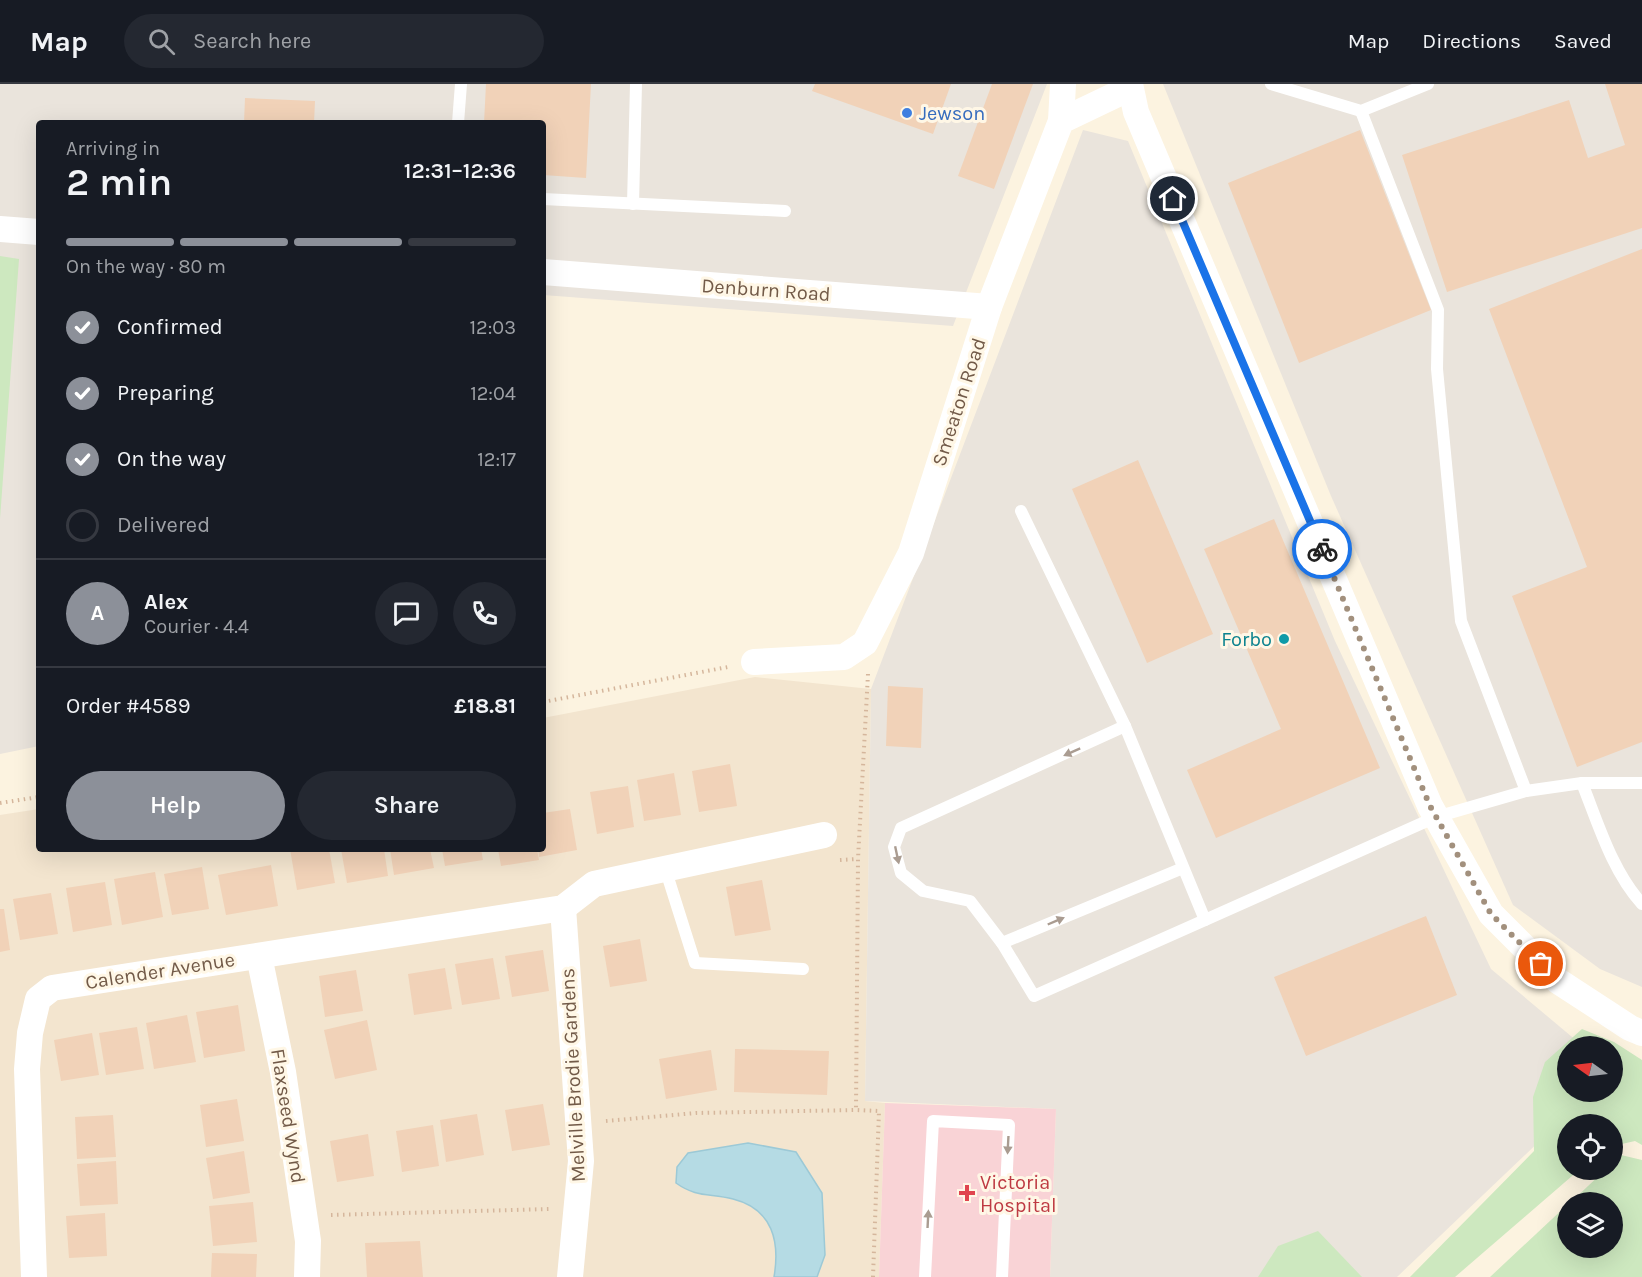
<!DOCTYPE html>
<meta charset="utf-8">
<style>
:root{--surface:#171b24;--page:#242831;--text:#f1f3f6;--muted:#9ea1a6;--line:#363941;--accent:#8c9099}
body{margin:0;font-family:Karla,sans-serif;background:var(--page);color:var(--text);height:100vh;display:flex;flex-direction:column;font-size:22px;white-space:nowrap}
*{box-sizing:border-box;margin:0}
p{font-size:20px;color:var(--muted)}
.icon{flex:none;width:33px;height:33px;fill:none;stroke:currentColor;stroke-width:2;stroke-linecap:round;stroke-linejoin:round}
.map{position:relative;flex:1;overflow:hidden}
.drawer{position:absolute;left:36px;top:36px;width:510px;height:732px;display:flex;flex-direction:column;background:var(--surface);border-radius:6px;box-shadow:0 6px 24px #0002}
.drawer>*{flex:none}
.needle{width:39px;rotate:284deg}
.tools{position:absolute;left:1557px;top:952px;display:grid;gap:12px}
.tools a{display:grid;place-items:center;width:66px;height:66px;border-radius:50%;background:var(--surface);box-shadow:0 6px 24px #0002;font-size:30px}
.pin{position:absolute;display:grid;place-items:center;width:51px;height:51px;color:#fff;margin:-26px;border:3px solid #fff;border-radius:50%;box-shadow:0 2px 6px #0007}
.courier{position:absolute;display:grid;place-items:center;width:60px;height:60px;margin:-30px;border:4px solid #1a73e8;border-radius:50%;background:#fff;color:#222;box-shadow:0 2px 8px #0007}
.overview em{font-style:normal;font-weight:600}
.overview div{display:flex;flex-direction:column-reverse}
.overview{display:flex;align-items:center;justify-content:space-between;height:102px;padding:0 30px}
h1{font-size:39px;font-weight:600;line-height:45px}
.bar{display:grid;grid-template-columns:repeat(4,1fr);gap:9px 6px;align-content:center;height:72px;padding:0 30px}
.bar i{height:8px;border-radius:4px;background:var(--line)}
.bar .active{background:var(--accent)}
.bar p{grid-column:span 4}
.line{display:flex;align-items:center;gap:15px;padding:0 30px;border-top:2px solid var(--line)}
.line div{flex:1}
.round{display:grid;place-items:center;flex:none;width:63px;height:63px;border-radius:32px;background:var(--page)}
ol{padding:0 30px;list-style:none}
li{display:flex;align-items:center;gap:18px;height:66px}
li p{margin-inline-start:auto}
li .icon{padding:6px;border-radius:50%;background:var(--accent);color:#fff;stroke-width:4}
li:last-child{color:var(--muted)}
li i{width:33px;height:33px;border:3px solid var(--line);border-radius:50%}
.cta{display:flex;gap:12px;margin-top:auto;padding:12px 30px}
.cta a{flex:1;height:69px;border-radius:36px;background:var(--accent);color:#fff;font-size:24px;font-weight:600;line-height:69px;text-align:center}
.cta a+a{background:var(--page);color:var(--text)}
header{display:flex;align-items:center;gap:36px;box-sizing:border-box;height:84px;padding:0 30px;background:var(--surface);border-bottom:2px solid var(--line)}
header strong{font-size:28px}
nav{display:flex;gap:33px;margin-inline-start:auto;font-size:21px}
.search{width:420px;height:54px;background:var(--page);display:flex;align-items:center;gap:15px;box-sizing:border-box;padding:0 21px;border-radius:33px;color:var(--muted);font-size:22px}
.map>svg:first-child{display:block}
.residential{fill:#f3e5cf}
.industrial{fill:#eae4dc}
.medical{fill:#f9d3d6}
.green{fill:#cde8bf;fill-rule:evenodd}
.water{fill:#b5dbe4;stroke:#9cc9d6;stroke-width:1.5}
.building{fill:#f1d2b8}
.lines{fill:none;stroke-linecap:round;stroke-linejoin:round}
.path{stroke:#d5b69c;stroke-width:4;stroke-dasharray:1.5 4.5;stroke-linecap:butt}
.service{stroke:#fff;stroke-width:12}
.minor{stroke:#fff;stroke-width:26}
.oneway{fill:#aa9c91}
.done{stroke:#a2907d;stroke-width:6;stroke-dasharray:0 10.8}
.route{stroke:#1a73e8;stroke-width:8}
.shop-dot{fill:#3f7fe0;stroke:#fff7e6;stroke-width:2}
.culture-dot{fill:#0f9aa8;stroke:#fff7e6;stroke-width:2}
.health-dot{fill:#e0444e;stroke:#fff7e6;stroke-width:2}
.labels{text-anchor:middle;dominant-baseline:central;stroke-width:6;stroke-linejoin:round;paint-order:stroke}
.shop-label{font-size:20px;fill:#366cbe;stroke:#fff7e6;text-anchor:start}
.street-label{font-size:20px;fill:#725a48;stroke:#fff7e6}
.culture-label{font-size:20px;fill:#0d838f;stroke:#fff7e6;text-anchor:end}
.health-label{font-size:20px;fill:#be3a42;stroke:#fff7e6;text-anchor:start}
</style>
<header>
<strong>Map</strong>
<div class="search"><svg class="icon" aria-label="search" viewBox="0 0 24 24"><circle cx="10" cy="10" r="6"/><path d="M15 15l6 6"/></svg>Search here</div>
<nav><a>Map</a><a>Directions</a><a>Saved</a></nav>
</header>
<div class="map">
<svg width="1642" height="1193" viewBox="0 0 1642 1193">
<rect width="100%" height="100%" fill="#fcf3e0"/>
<!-- residential -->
<path class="residential" d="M755 593 871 605 865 1017 885 1019 879 1193H0V731L39 725V765H543V634Z"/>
<!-- industrial -->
<g class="industrial">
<path d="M0 0H1047L953 242 543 211V39H39V662L0 670Z"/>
<path d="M1163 0H1642V903L1600 885 1513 821 1331 412Z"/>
<path d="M1083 46 1128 57 1335 557 1491 885 1584 963H1568V1008H1591L1397 1193H1050L1056 1025 865 1017 871 605Z"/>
</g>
<!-- medical -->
<path class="medical" d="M885 1019 1056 1025 1050 1193H879Z"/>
<!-- green -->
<g class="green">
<path d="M0 172 19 175 0 435Z"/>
<path d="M1582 945 1614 958 1642 976V1061L1635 1057 1613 1062 1612 1041H1568V1086H1579L1455 1193H1410L1534 1067 1533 1013 1545 978ZM1568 963H1612V1008H1568Z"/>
<path d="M1621 1071 1642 1076V1193H1490L1567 1121 1568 1164H1612V1119H1570L1605 1086H1612L1613 1079Z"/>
<path d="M1318 1147 1362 1193H1258L1278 1162Z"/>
</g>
<!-- water -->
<path class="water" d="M748 1059 796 1068 822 1109 825 1171 817 1193H774C780 1158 773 1125 733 1115 710 1109 697 1114 676 1099L677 1083 688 1069Z"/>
<!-- building -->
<g class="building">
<path d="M486 0H591L586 94 543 91V39H484Z"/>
<path d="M815 0H951L933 50 812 7Z"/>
<path d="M992 0H1033L994 105 958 92Z"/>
<path d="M1605 0H1642V144L1447 208 1402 71 1569 16 1588 74 1625 61Z"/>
<path d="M245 14 315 17 314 39H244Z"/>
<path d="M1360 46 1431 226 1299 279 1228 99Z"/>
<path d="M1642 165V658L1577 683 1512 512 1587 483 1489 225Z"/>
<path d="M1138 376 1213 550 1147 579 1072 405Z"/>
<path d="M1274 435 1380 684 1216 754 1187 686 1281 645 1204 465Z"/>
<path d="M888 602 923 604 921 664 886 662Z"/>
<path d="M730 680 737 722 699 728 692 687Z"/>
<path d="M674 689 681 731 644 737 637 696Z"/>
<path d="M628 702 634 743 597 750 590 708Z"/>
<path d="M570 725 577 766 539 773 538 765H543V729Z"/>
<path d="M290 765H329L335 799 297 806Z"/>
<path d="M341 765H384L388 792 347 799Z"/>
<path d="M390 765H430L434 784 394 791Z"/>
<path d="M442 765H481L483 776 445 782Z"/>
<path d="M498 765H537L539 776 501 782Z"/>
<path d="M271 781 278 822 226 831 218 791Z"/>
<path d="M202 783 209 825 172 831 164 790Z"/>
<path d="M155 788 163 833 122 841 114 795Z"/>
<path d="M762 796 771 846 735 852 726 803Z"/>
<path d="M105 798 112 841 73 848 66 804Z"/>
<path d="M51 809 58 850 20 856 13 815Z"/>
<path d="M0 825H4L10 866 0 868Z"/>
<path d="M1426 832 1457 911 1306 972 1274 893Z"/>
<path d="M640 855 647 897 610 903 603 862Z"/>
<path d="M543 866 549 907 512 913 505 872Z"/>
<path d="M493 874 500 915 462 921 455 880Z"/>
<path d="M445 884 452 925 414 931 408 890Z"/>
<path d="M356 886 363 927 325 933 319 892Z"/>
<path d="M238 921 245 967 204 974 196 928Z"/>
<path d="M187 931 196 978 154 985 146 939Z"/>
<path d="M367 936 377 986 335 995 324 946Z"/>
<path d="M137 943 144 985 106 991 99 949Z"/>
<path d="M92 949 99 991 61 997 54 956Z"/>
<path d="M735 965 829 967 827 1011 734 1008Z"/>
<path d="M711 966 717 1006 666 1015 659 975Z"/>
<path d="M237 1015 244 1057 206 1063 200 1021Z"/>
<path d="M543 1020 550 1061 512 1067 505 1026Z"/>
<path d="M477 1030 484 1071 446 1078 440 1036Z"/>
<path d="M113 1031 116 1073 77 1075 75 1033Z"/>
<path d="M433 1041 439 1082 402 1088 396 1047Z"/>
<path d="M368 1050 374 1092 337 1098 330 1057Z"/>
<path d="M244 1067 250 1109 213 1115 206 1074Z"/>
<path d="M116 1077 118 1120 80 1122 77 1080Z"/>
<path d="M253 1118 257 1158 213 1162 209 1122Z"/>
<path d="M105 1129 107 1172 69 1174 66 1132Z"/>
<path d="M420 1157 423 1193H367L365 1159Z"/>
<path d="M212 1169 257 1170 256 1193H211Z"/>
</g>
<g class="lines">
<!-- path -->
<g class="path">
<path d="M868 590 858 775 856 1026 879 1027 873 1193"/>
<path d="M543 618 728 583"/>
<path d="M0 719 39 713"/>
<path d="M840 776 858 775"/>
<path d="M606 1037 696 1029 856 1026"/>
<path d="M331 1131 549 1125"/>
</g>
<!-- service -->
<g class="service">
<path d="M1271 0 1361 27 1428 0"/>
<path d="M1361 27 1438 226 1437 285 1461 537 1526 707"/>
<path d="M458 39 461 0"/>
<path d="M543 115 785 127"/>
<path d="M633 120 636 0"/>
<path d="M1021 427 1125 642 1205 836 1436 733 1526 707 1582 699"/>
<path d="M1125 642 901 744 894 763 901 789 923 807 970 817 1002 859 1034 912 1205 836"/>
<path d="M1642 699H1582C1598 739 1612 787 1642 820"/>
<path d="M665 784 695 879 803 885"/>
<path d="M1002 859 1183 784"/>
<path d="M925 1193 933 1037 1009 1041 1002 1193"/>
</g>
<!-- minor -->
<g class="minor">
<path d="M1130 0 1136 28 1430 722 1491 830 1558 897 1630 944 1642 949"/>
<path d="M1061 37 1063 0"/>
<path d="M0 145 39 148"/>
<path d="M543 188 989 223"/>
<path d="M754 578 844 573 865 559 911 469 989 223 1061 37 1130 4"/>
<path d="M563 824 581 1077 570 1193"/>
<path d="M259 872 283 988 308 1157 307 1193"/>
<path d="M34 1193 27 985 30 949 38 915 52 904 563 824 594 800 824 751"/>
</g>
</g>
<!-- one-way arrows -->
<defs><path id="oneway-solid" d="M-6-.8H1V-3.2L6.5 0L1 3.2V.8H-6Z" transform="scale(1.5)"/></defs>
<g class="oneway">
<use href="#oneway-solid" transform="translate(1072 668) rotate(156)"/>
<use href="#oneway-solid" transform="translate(897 771) rotate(78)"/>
<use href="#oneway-solid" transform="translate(1056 837) rotate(-23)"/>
<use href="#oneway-solid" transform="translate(1008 1061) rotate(93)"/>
<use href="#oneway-solid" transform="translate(928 1135) rotate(-87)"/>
</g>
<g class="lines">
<!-- done -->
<path class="done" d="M1322 465 1430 722 1491 830 1541 880"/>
<!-- route -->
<path class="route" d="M1173 115 1322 465"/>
</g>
<!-- markers -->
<circle class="shop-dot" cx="907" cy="29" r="6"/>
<circle class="culture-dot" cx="1284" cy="555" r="6"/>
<path class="health-dot" d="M964 1100h6v6h6v6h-6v6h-6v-6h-6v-6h6z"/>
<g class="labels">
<!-- shop labels -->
<g class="shop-label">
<text x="919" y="29">Jewson</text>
</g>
<!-- street labels -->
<g class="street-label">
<text transform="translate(766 206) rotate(4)">Denburn Road</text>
<text transform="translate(959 318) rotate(-72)">Smeaton Road</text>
<text transform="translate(160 887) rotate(-9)">Calender Avenue</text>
<text transform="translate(573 991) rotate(-93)">Melville Brodie Gardens</text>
<text transform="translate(288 1032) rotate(81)">Flaxseed Wynd</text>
</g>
<!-- culture labels -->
<g class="culture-label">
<text x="1272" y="555">Forbo</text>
</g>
<!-- health labels -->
<g class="health-label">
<text x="980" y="1098">Victoria<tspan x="980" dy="23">Hospital</tspan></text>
</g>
</g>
</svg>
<div class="tools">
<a><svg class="needle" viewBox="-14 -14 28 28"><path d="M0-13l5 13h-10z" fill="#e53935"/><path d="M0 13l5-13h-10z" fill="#9ea1a6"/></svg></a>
<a><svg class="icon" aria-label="locate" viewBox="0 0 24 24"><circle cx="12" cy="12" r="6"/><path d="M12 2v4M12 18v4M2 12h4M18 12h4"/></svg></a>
<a><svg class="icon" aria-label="layers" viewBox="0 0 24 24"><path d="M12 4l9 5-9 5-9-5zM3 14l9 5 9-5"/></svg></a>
</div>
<div class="pin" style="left:1541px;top:880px;background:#ea580c"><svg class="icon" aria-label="bag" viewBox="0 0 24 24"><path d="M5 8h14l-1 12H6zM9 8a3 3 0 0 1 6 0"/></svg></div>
<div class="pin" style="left:1173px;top:115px;background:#1f2937"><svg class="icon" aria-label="home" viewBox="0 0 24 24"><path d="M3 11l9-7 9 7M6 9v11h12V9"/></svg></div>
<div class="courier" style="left:1322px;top:465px"><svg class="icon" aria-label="bike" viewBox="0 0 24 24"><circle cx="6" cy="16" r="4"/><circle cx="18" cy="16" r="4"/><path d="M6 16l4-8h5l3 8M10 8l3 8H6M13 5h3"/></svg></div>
<section class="drawer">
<div class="overview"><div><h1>2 min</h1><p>Arriving in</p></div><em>12:31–12:36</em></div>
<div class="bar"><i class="active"></i><i class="active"></i><i class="active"></i><i></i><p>On the way · 80 m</p></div>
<ol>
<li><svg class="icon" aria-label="check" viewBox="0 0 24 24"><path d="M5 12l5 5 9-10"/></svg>Confirmed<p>12:03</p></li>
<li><svg class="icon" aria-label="check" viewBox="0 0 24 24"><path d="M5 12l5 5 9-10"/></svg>Preparing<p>12:04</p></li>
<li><svg class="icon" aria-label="check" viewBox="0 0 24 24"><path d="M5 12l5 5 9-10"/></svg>On the way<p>12:17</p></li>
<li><i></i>Delivered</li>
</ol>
<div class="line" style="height:108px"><b class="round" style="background:var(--accent);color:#fff">A</b><div><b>Alex</b><p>Courier · 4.4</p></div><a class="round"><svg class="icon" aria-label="chat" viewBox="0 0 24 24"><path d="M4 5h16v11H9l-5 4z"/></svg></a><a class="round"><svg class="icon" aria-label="phone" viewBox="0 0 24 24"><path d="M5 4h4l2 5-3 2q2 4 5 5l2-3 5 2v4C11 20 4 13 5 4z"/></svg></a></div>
<div class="line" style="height:78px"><div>Order #4589</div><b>£18.81</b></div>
<div class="cta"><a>Help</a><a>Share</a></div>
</section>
</div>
